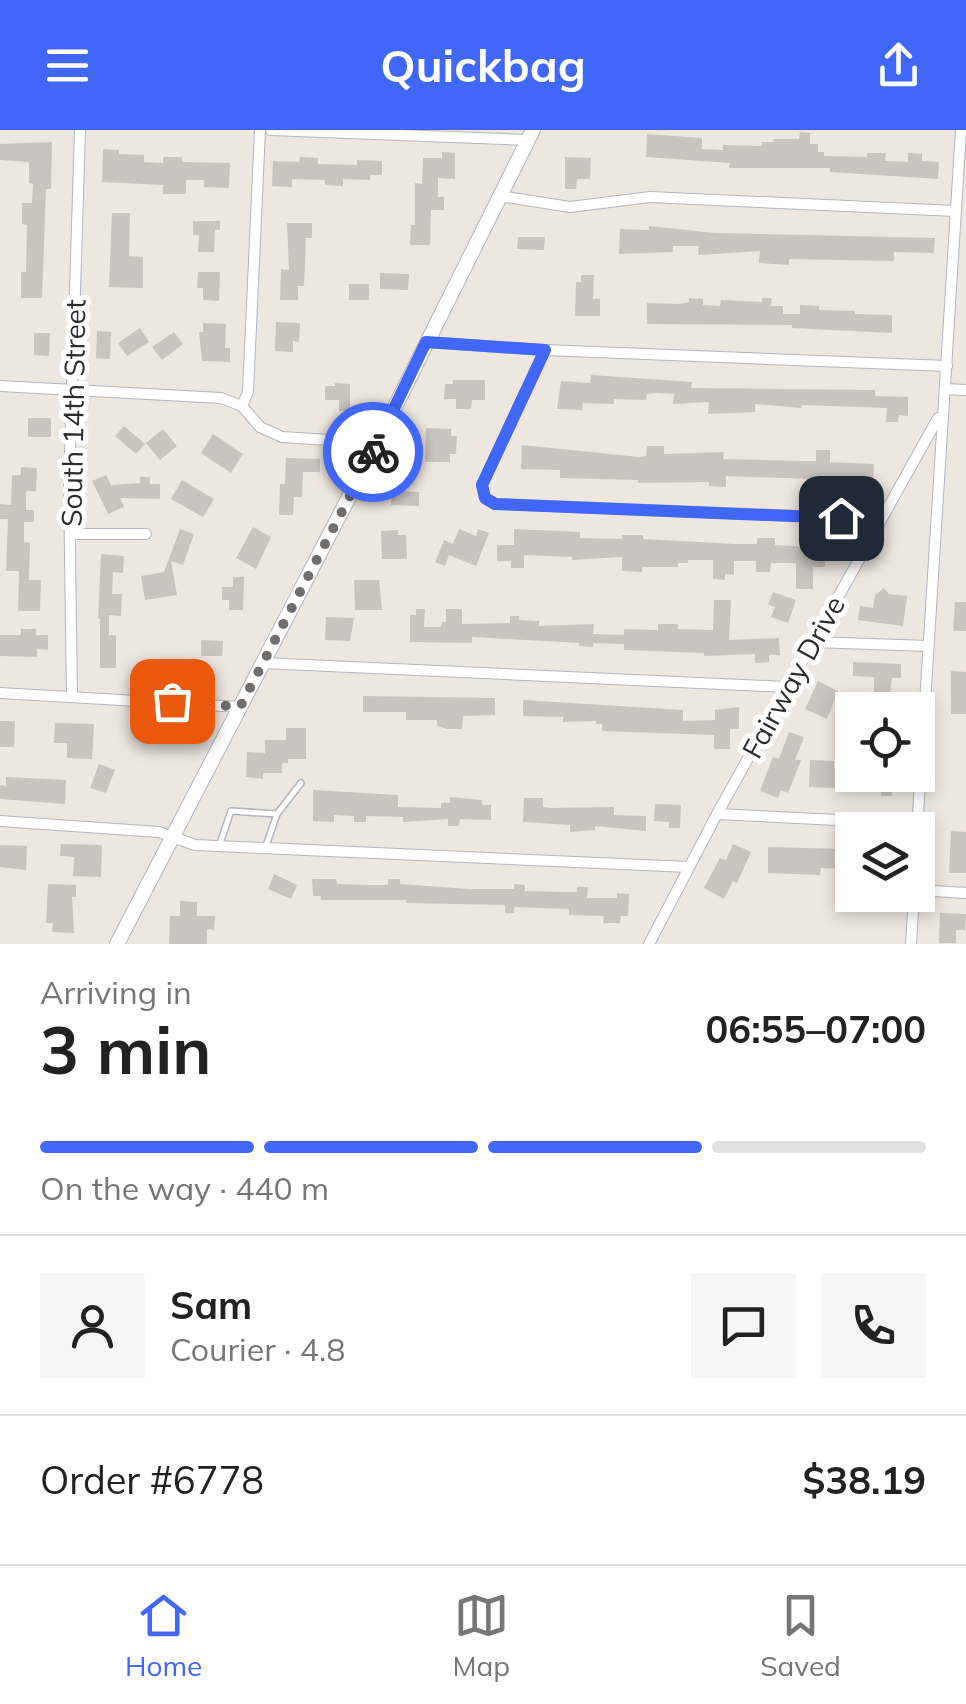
<!DOCTYPE html>
<meta charset="utf-8">
<style>
:root{--surface:#fff;--page:#f6f6f6;--text:#222;--muted:#767676;--line:#e0e0e0;--accent:#4167f8}
body{margin:0;font-family:Mulish,sans-serif;background:var(--page);color:var(--text);height:100vh;display:flex;flex-direction:column;font-size:38px;white-space:nowrap}
*{box-sizing:border-box;margin:0}
p{font-size:32px;color:var(--muted)}
.icon{flex:none;width:55px;height:55px;fill:none;stroke:currentColor;stroke-width:2;stroke-linecap:round;stroke-linejoin:round}
.map{position:relative;height:814px;overflow:hidden}
.side{display:flex;flex-direction:column;background:var(--surface);flex:1}
.side>*{flex:none}
.buttons{position:absolute;left:835px;top:562px;display:grid;gap:20px}
.buttons a{display:grid;place-items:center;width:100px;height:100px;border-radius:0px;background:var(--surface);box-shadow:0 5px 15px #0003;font-size:50px}
.pin{position:absolute;display:grid;place-items:center;width:85px;height:85px;color:#fff;margin:-42px;border-radius:20px;box-shadow:0 5px 15px #0006}
.courier{position:absolute;display:grid;place-items:center;width:100px;height:100px;margin:-50px;border:8px solid #4167f8;border-radius:50%;background:#fff;color:#222;box-shadow:0 2px 12px #0007}
.summary em{font-style:normal;font-weight:700}
.summary div{display:flex;flex-direction:column-reverse}
.summary{display:flex;align-items:center;justify-content:space-between;height:170px;padding:0 40px}
h1{font-size:65px;font-weight:700;line-height:75px}
.bar{display:grid;grid-template-columns:repeat(4,1fr);gap:15px 10px;align-content:center;height:120px;padding:0 40px}
.bar i{height:12px;border-radius:8px;background:var(--line)}
.bar .current{background:var(--accent)}
.bar p{grid-column:span 4}
.line{display:flex;align-items:center;gap:25px;padding:0 40px;border-top:2px solid var(--line)}
.line div{flex:1}
.round{display:grid;place-items:center;flex:none;width:105px;height:105px;border-radius:0px;background:var(--page)}
header{display:flex;justify-content:space-between;align-items:center;height:130px;padding:0 40px;background:var(--accent);color:#fff;font-size:45px;font-weight:700}
.tab-bar{display:flex;justify-content:space-around;align-items:center;height:140px;border-top:2px solid var(--line);background:var(--surface);font-size:28px;color:var(--muted)}
.tab-bar a{display:grid;justify-items:center;gap:5px}
.tab-bar .current{color:var(--accent)}
.map>svg:first-child{display:block}
.building{fill:#c9c4be}
.lines{fill:none;stroke-linecap:round;stroke-linejoin:round}
.lane-casing{stroke:#b2b5bf;stroke-width:8}
.street-casing{stroke:#b2b5bf;stroke-width:12}
.secondary-casing{stroke:#b2b5bf;stroke-width:16}
.lane{stroke:#fff;stroke-width:5}
.street{stroke:#fff;stroke-width:10}
.secondary{stroke:#fff;stroke-width:14}
.done{stroke:#706d6b;stroke-width:10;stroke-dasharray:0 18}
.route{stroke:#4167f8;stroke-width:12}
.labels{text-anchor:middle;dominant-baseline:central;stroke-width:10;stroke-linejoin:round;paint-order:stroke}
.street-label{font-size:28px;fill:#2c2c2c;stroke:#fff}
</style>
<header><svg class="icon" aria-label="menu" viewBox="0 0 24 24"><path d="M4 6h16M4 12h16M4 18h16"/></svg>Quickbag<svg class="icon" aria-label="share" viewBox="0 0 24 24"><path d="M12 15V3M7 8l5-5 5 5M5 13v7h14v-7"/></svg></header>
<div class="map">
<svg width="966" height="814" viewBox="0 0 966 814">
<rect width="100%" height="100%" fill="#eee7df"/>
<!-- building -->
<g class="building">
<path d="M800 2 810 3V14H818V22H824V26L867 27V23H886L885 31 908 32V23L922 24V31L939 32 938 49 830 42V38H729L730 33 646 27 647 4 702 8V19L723 20V15L762 16V12H773L774 9H799Z"/>
<path d="M52 12 51 59H46L42 168H21V142H26L27 95 22 94V73H32L33 54 29 53V32L0 30V14Z"/>
<path d="M103 19 119 20V24L144 25V32L163 33V27H182V32L230 33 229 58 204 57V50H186V64H163V55L102 52Z"/>
<path d="M442 22 455 23V49L438 48V67H444V80H431L430 115H410L411 95H415V53L422 54 423 28H442Z"/>
<path d="M300 27 318 28V34L357 35V30L382 31V45H370V50L343 49V56L325 55V50L292 49V57L272 56 273 31 299 32Z"/>
<path d="M565 27 591 28 590 49H577L576 59H565Z"/>
<path d="M112 83H130L129 126 143 127V158L109 157Z"/>
<path d="M193 91H220V100H215L214 122H198L199 105H193Z"/>
<path d="M287 93H312V108H306L304 156H298V170H280L281 139 289 140Z"/>
<path d="M649 96 715 103 935 108 934 123 894 122V131L789 129V135L759 133 760 121 698 125 699 116H673V122L619 124 620 99 649 100Z"/>
<path d="M518 107H545L544 120 517 119Z"/>
<path d="M198 142H220L219 171 203 170V158H197Z"/>
<path d="M380 143 409 144 408 160 380 159Z"/>
<path d="M581 145H594L593 169H600V186H575L576 152H581Z"/>
<rect x="349" y="154" width="20" height="16"/>
<path d="M689 168 703 169V175L720 176 721 170 762 172V168H772L771 176H783V184H800V175L819 176V180L855 181V184L892 185V203L792 198V195L647 194V173L680 174 689 172Z"/>
<path d="M276 192 300 193 299 212 293 211V222L275 221Z"/>
<path d="M203 193 226 194 225 218H230V232L202 231 199 202H203Z"/>
<path d="M140 198 149 212 127 226 118 213Z"/>
<path d="M97 201 111 202 110 229 96 228Z"/>
<path d="M174 202 183 214 162 230 152 217Z"/>
<path d="M34 203H50L49 226 34 225Z"/>
<path d="M591 245 692 252 691 258 875 260V266L908 267V286L899 285 898 292H886L887 278 802 275 801 278 755 274V282L708 284 709 272 673 274 674 264 656 263 647 264 646 270 614 269V274L583 273 582 280 557 279 561 251 590 253Z"/>
<path d="M453 250H485V270H472L471 279H456V269H444L445 254H453Z"/>
<path d="M335 253 350 254V282L339 281V270H325V256H335Z"/>
<rect x="28" y="288" width="23" height="19"/>
<path d="M124 296 145 314 136 324 115 306Z"/>
<path d="M426 298 451 299V306H457L456 324H450V332H425Z"/>
<path d="M163 299 177 316 160 330 146 313Z"/>
<path d="M213 304 243 324 231 343 201 323Z"/>
<path d="M522 315 639 327 646 326 647 316H664V324L724 322 723 329 798 331H816V320H830V332L874 334 873 353 830 351 829 358H817V349L750 347 726 346V357L709 356V352L638 353V350L560 348V340L521 339Z"/>
<path d="M286 328 320 329V342H303L302 367H294L293 385H279L280 354H285Z"/>
<path d="M21 337 37 338 36 361H26V380H34V392H24V412L30 413 29 450H41L40 481H18L19 441H6L8 389H0V374L11 375 12 345H21Z"/>
<path d="M106 345 111 355 140 353V347H150V354H160V369L120 368 124 377 108 384 92 351Z"/>
<path d="M182 350 214 369 203 387 171 369Z"/>
<path d="M392 361 419 362V376L391 375Z"/>
<path d="M253 397 271 407 256 439 236 428Z"/>
<path d="M180 399 194 404 183 435 171 431 177 465 145 470 141 446 164 442Z"/>
<path d="M459 399 476 406 478 399 489 403 476 436 449 425 445 436 435 432 444 410 453 414Z"/>
<path d="M514 399 580 402V408L622 409V405H643V409L735 414H757V408H775V415L826 418 825 437H813V459H796V433H771L770 442H756V431H734V445L725 444V450L713 449V430H688V433H678V437H642V442L622 441V427L572 430V427L524 425V438H511V431H497V415H514Z"/>
<path d="M398 400V405H406L407 429H382L381 401Z"/>
<path d="M101 424 124 426 123 443 113 442 112 464H122L121 486 109 485V505H116V538H100V489H98Z"/>
<path d="M233 447H244L243 480H229V470H222V457H233Z"/>
<path d="M354 450H379L382 480H355Z"/>
<path d="M884 458 889 464 907 466 903 496 858 490 860 476 873 478 875 465Z"/>
<path d="M773 462 796 470 788 493 771 487 775 477 768 475Z"/>
<path d="M714 470H731L729 510 779 508 780 525H769V532L755 533V524L704 526V523L624 520V514L593 513V517L579 516V513L472 507V513L410 512V485H416V479H425L424 497H441L442 492H446V479H462V494L510 493V486H519V490L539 491V496L594 494 593 504 624 505V499L658 500V494H678V499L713 500Z"/>
<path d="M955 472H966V501H953Z"/>
<path d="M326 487 354 488 350 511 325 510Z"/>
<path d="M21 499H36V505H48V520L37 519V527L0 526V505H21Z"/>
<path d="M201 510 223 511 222 526H201Z"/>
<path d="M853 532 901 534V548H892L888 580H867V569H874V547L853 546Z"/>
<path d="M951 541 966 542V584H951Z"/>
<path d="M818 551 838 561 827 589 805 579Z"/>
<path d="M363 566 495 568V585L463 586 462 599H447L437 596V590H406V582H363Z"/>
<path d="M523 570 683 580V591L715 590V580L739 577V599H730V619H714V605L602 601V594H596V591L563 592V587L523 586Z"/>
<path d="M0 591H15L14 617H0Z"/>
<path d="M55 593 94 594 92 629 67 628V613H54Z"/>
<path d="M286 598H306V629H288V633H282V643H263V649L246 647 247 622 265 623V610H286Z"/>
<path d="M789 602 804 607 795 630H801L788 663 781 660 778 668 760 661 773 627 779 629Z"/>
<path d="M810 630 834 631V639H852V645H900V660H892V666H881L882 660 809 657Z"/>
<path d="M99 634 115 640 106 663 90 658Z"/>
<path d="M6 647 66 650 65 674 0 669V655L6 656Z"/>
<path d="M313 660 398 665V677L441 678V673H450V667L482 670V675H491V690L460 689 459 696H448V689L403 692V687L366 686V692H354V686L334 685V692L313 691Z"/>
<path d="M524 668H543V677L550 678 614 677V685L646 686V701L595 696V700L570 702V695L523 692Z"/>
<path d="M655 674 681 675 680 698H669V692L654 691Z"/>
<path d="M951 701 966 702V743H949Z"/>
<path d="M61 714 102 715 101 747 73 746 74 727 60 726Z"/>
<path d="M733 714 751 722 737 753 733 751 724 769 704 758 720 728 726 730Z"/>
<path d="M0 715 27 716 26 740 0 737Z"/>
<path d="M768 717 845 719 852 722V739L821 738 820 745 768 743Z"/>
<path d="M274 744 297 755 291 769 268 759Z"/>
<path d="M312 749H336L337 754 368 755H388V749H400V754L469 759H514V754L525 755V761L563 762H577V757H588L587 768H617V763L629 764 628 786H621L620 793H603L604 786 569 785V779L514 777V783H505V775L406 773V770H321V766H313Z"/>
<path d="M48 754 76 755V767H72L74 803 52 802 53 793H46Z"/>
<path d="M180 771 197 772V786H215L214 800 207 799V814H169L170 786H180Z"/>
<path d="M940 783 966 784 965 800H956V813H939Z"/>
</g>
<g class="lines">
<defs>
<g id="lane">
<path d="M277 684 301 653"/>
<path d="M219 716 231 681 277 684 266 716"/>
</g>
<g id="street">
<path d="M271 0 528 10"/>
<path d="M500 66 570 77 650 67 956 81"/>
<path d="M426 212 545 220 947 236"/>
<path d="M545 220 482 355 485 368 495 374 879 389"/>
<path d="M0 256 221 268 242 276 260 297 282 307 377 313"/>
<path d="M945 259 966 260"/>
<path d="M242 276 248 262 260 0"/>
<path d="M70 404H146"/>
<path d="M813 512 928 516"/>
<path d="M262 533 787 557"/>
<path d="M0 563 241 577"/>
<path d="M72 566 69 353 80 0"/>
<path d="M717 684 917 694"/>
<path d="M0 691 159 702 195 715 689 737"/>
<path d="M917 700 961 0"/>
<path d="M918 760 966 763"/>
<path d="M649 814 717 684 938 288"/>
<path d="M911 814 914 765"/>
</g>
<path id="secondary" d="M117 814 377 313 533 0"/>
</defs>
<!-- lane casing -->
<use href="#lane" class="lane-casing"/>
<!-- street casing -->
<use href="#street" class="street-casing"/>
<!-- secondary casing -->
<use href="#secondary" class="secondary-casing"/>
<!-- lane -->
<use href="#lane" class="lane"/>
<!-- street -->
<use href="#street" class="street"/>
<!-- secondary -->
<use href="#secondary" class="secondary"/>
</g>
<g class="lines">
<!-- done -->
<path class="done" d="M172 571 240 577 373 322"/>
<!-- route -->
<path class="route" d="M373 322 426 212 545 220 482 355 485 368 495 374 841 388"/>
</g>
<g class="labels">
<!-- street labels -->
<g class="street-label">
<text transform="translate(73 283) rotate(-89)">South 14th Street</text>
<text transform="translate(793 547) rotate(-61)">Fairway Drive</text>
</g>
</g>
</svg>
<div class="buttons">
<a><svg class="icon" aria-label="locate" viewBox="0 0 24 24"><circle cx="12" cy="12" r="6"/><path d="M12 2v4M12 18v4M2 12h4M18 12h4"/></svg></a>
<a><svg class="icon" aria-label="layers" viewBox="0 0 24 24"><path d="M12 4l9 5-9 5-9-5zM3 14l9 5 9-5"/></svg></a>
</div>
<div class="pin" style="left:172px;top:571px;background:#ea580c"><svg class="icon" aria-label="bag" viewBox="0 0 24 24"><path d="M5 8h14l-1 12H6zM9 8a3 3 0 0 1 6 0"/></svg></div>
<div class="pin" style="left:841px;top:388px;background:#1f2937"><svg class="icon" aria-label="home" viewBox="0 0 24 24"><path d="M3 11l9-7 9 7M6 9v11h12V9"/></svg></div>
<div class="courier" style="left:373px;top:322px"><svg class="icon" aria-label="bike" viewBox="0 0 24 24"><circle cx="6" cy="16" r="4"/><circle cx="18" cy="16" r="4"/><path d="M6 16l4-8h5l3 8M10 8l3 8H6M13 5h3"/></svg></div>
</div>
<section class="side">
<div class="summary"><div><h1>3 min</h1><p>Arriving in</p></div><em>06:55–07:00</em></div>
<div class="bar"><i class="current"></i><i class="current"></i><i class="current"></i><i></i><p>On the way · 440 m</p></div>
<div class="line" style="height:180px"><a class="round"><svg class="icon" aria-label="person" viewBox="0 0 24 24"><circle cx="12" cy="8" r="4"/><path d="M4 21q1-7 8-7t8 7"/></svg></a><div><b>Sam</b><p>Courier · 4.8</p></div><a class="round"><svg class="icon" aria-label="chat" viewBox="0 0 24 24"><path d="M4 5h16v11H9l-5 4z"/></svg></a><a class="round"><svg class="icon" aria-label="phone" viewBox="0 0 24 24"><path d="M5 4h4l2 5-3 2q2 4 5 5l2-3 5 2v4C11 20 4 13 5 4z"/></svg></a></div>
<div class="line" style="height:130px"><div>Order #6778</div><b>$38.19</b></div>
</section>
<nav class="tab-bar">
<a class="current"><svg class="icon" aria-label="home" viewBox="0 0 24 24"><path d="M3 11l9-7 9 7M6 9v11h12V9"/></svg>Home</a>
<a><svg class="icon" aria-label="map" viewBox="0 0 24 24"><path d="M3 6l6-2 6 2 6-2v14l-6 2-6-2-6 2zM9 4v14M15 6v14"/></svg>Map</a>
<a><svg class="icon" aria-label="saved" viewBox="0 0 24 24"><path d="M7 4h10v16l-5-4-5 4z"/></svg>Saved</a>
</nav>
